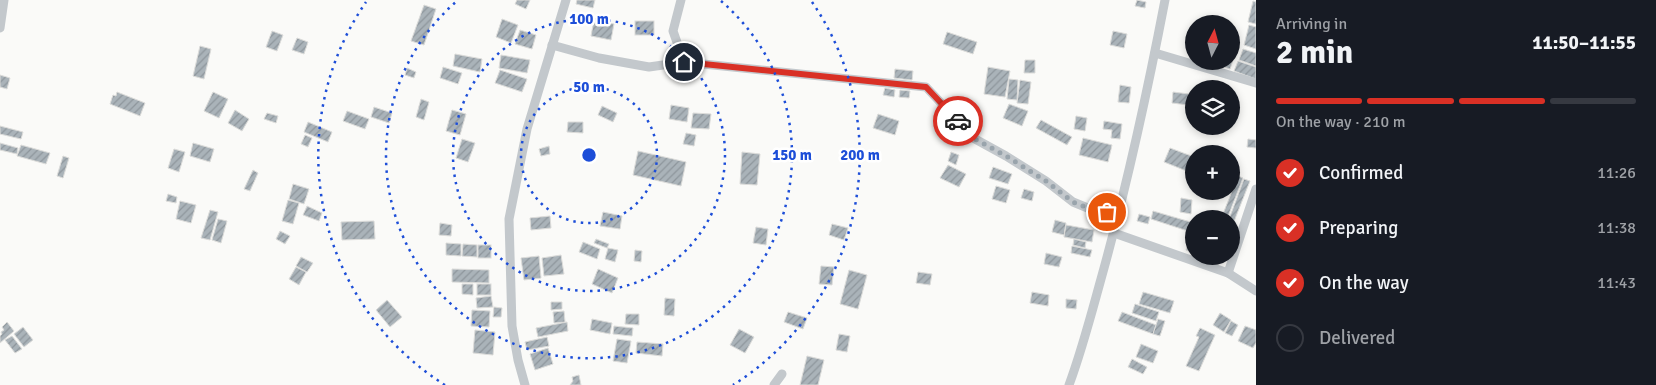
<!DOCTYPE html>
<meta charset="utf-8">
<style>
:root{--surface:#171b24;--page:#242831;--text:#f1f3f6;--muted:#9ea1a6;--line:#363941;--accent:#d93025}
body{margin:0;font-family:Signika,sans-serif;background:var(--page);color:var(--text);height:100vh;display:flex;flex-direction:column;font-size:19px;white-space:nowrap}
*{box-sizing:border-box;margin:0}
p{font-size:16px;color:var(--muted)}
.icon{flex:none;width:28px;height:28px;fill:none;stroke:currentColor;stroke-width:2;stroke-linecap:round;stroke-linejoin:round}
.map{position:relative;flex:1;overflow:hidden}
.sheet{display:flex;flex-direction:column;background:var(--surface);width:400px}
.sheet>*{flex:none}
.needle{width:32px;rotate:6deg}
.controls{position:absolute;left:1185px;top:15px;display:grid;gap:10px}
.controls a{display:grid;place-items:center;width:55px;height:55px;border-radius:50%;background:var(--surface);box-shadow:0 2px 8px #0003;font-size:25px}
.pin{position:absolute;display:grid;place-items:center;width:42px;height:42px;color:#fff;margin:-21px;border:2px solid #fff;border-radius:50%;box-shadow:0 1px 5px #0007}
.courier{position:absolute;display:grid;place-items:center;width:50px;height:50px;margin:-25px;border:4px solid #d93025;border-radius:50%;background:#fff;color:#222;box-shadow:0 1px 6px #0007}
.summary em{font-style:normal;font-weight:700}
.summary div{display:flex;flex-direction:column-reverse}
.summary{display:flex;align-items:center;justify-content:space-between;height:85px;padding:0 20px}
h1{font-size:32px;font-weight:700;line-height:38px}
.bar{display:grid;grid-template-columns:repeat(4,1fr);gap:8px 5px;align-content:center;height:60px;padding:0 20px}
.bar i{height:6px;border-radius:4px;background:var(--line)}
.bar .on{background:var(--accent)}
.bar p{grid-column:span 4}
ol{padding:0 20px;list-style:none}
li{display:flex;align-items:center;gap:15px;height:55px}
li p{margin-inline-start:auto}
li .icon{padding:5px;border-radius:50%;background:var(--accent);color:#fff;stroke-width:4}
li:last-child{color:var(--muted)}
li i{width:28px;height:28px;border:2px solid var(--line);border-radius:50%}
main{display:flex;flex:1;min-height:0}
.map>svg:first-child{display:block}
.building{fill:url(#building-hatch);stroke:#dcdcda}
.lines{fill:none;stroke-linecap:round;stroke-linejoin:round}
.street{stroke:#c3c8cc;stroke-width:9}
.done{stroke:#99a4ac;stroke-width:5;stroke-dasharray:0 9}
.route{stroke:#d93025;stroke-width:6}
.ring{fill:none;stroke:#1d4ed8;stroke-width:2.5;stroke-dasharray:2.5 5}
.centre{fill:#1d4ed8;stroke:#fff;stroke-width:2.5}
.ring-label{font-size:15px;text-anchor:middle;font-weight:bold;fill:#1d4ed8;stroke:#fff;stroke-width:5;stroke-linejoin:round;paint-order:stroke}
</style>
<main>
<div class="map">
<svg width="1256" height="385" viewBox="0 0 1256 385">
<defs>
<pattern id="building-hatch" width="6" height="6" patternUnits="userSpaceOnUse" patternTransform="scale(1.25)"><rect width="6" height="6" fill="#aab3b9"/><path d="M-1 1l2-2M0 6l6-6M5 7l2-2" fill="none" stroke="#8e969c"/></pattern>
</defs>
<rect width="100%" height="100%" fill="#fafaf8"/>
<!-- building -->
<g class="building">
<path d="M517 0H530L526 9 515 4Z"/>
<path d="M577 0H595L593 8 576 4Z"/>
<path d="M1137 0 1146 2 1145 8 1135 6Z"/>
<path d="M1253 1 1256 2V24L1248 22Z"/>
<path d="M424 5 436 9 424 45 411 41Z"/>
<path d="M502 19 518 25 511 43 496 37Z"/>
<path d="M594 20 614 24 611 40 591 36Z"/>
<rect x="635" y="21" width="19" height="14"/>
<path d="M1249 25 1256 27V49L1244 45Z"/>
<path d="M520 30 536 35 532 49 515 44Z"/>
<path d="M272 31 283 35 277 51 266 47Z"/>
<path d="M1113 31 1127 34 1124 48 1110 45Z"/>
<path d="M947 32 977 42 973 54 943 44Z"/>
<path d="M297 38 308 42 304 54 292 50Z"/>
<path d="M200 46 211 49 204 79 193 76Z"/>
<path d="M1243 49 1256 53V66L1239 60Z"/>
<path d="M455 54 482 59 480 72 453 66Z"/>
<path d="M501 55 530 60 527 73 499 68Z"/>
<path d="M1231 59 1233 60 1230 69 1209 61H1231Z"/>
<path d="M1025 60H1035V73H1024Z"/>
<path d="M1238 61 1256 67V79L1234 71Z"/>
<path d="M443 67 462 73 458 84 440 78Z"/>
<path d="M988 67 1010 71 1005 97 984 94Z"/>
<path d="M407 68 416 72 414 78 405 75Z"/>
<path d="M895 69 913 71 912 80 894 78Z"/>
<path d="M500 70 527 79 522 92 495 83Z"/>
<path d="M0 75 10 78 7 89 0 87Z"/>
<path d="M1009 79 1018 80 1017 100 1007 99Z"/>
<path d="M1020 80 1031 82 1028 104 1017 103Z"/>
<path d="M1120 85 1131 87 1129 103 1118 102Z"/>
<path d="M885 88 895 90 894 97 883 95Z"/>
<path d="M900 90 910 91 909 98 899 97Z"/>
<path d="M117 92 145 103 140 116 110 104 113 95 116 96Z"/>
<path d="M213 92 228 99 219 118 204 111Z"/>
<path d="M1173 92 1189 94 1188 105 1172 103Z"/>
<path d="M421 99 429 102 424 120 416 117Z"/>
<path d="M1009 104 1028 111 1022 126 1003 118Z"/>
<path d="M671 105 689 108 687 122 669 119Z"/>
<path d="M602 106 617 113 613 122 598 115Z"/>
<path d="M374 107 392 113 389 123 371 117Z"/>
<path d="M235 110 249 119 242 131 228 123Z"/>
<path d="M452 110 466 114 460 135 446 131Z"/>
<path d="M347 111 369 119 365 129 343 121Z"/>
<path d="M267 113 278 116 276 123 264 119Z"/>
<path d="M693 113 711 114 709 129 691 128Z"/>
<path d="M878 114 899 121 895 135 873 128Z"/>
<path d="M1076 116 1087 118 1085 131 1074 129Z"/>
<path d="M1041 120 1072 137 1067 145 1036 128Z"/>
<path d="M1104 121 1122 124 1120 139 1111 138 1112 130 1103 129Z"/>
<path d="M308 122 332 132 328 142 304 132Z"/>
<path d="M568 122H583V133L567 132Z"/>
<path d="M0 126 23 132 21 139 0 134Z"/>
<path d="M686 133 696 135 694 146 683 144Z"/>
<path d="M305 135 312 138 308 147 301 144Z"/>
<path d="M1083 138 1112 145 1108 162 1079 155Z"/>
<path d="M462 139 475 143 468 162 456 158Z"/>
<path d="M1248 139 1256 140V148L1247 147Z"/>
<path d="M0 143 18 148 17 154 0 150Z"/>
<path d="M193 143 214 149 210 162 190 156Z"/>
<path d="M21 145 50 153 46 164 17 156Z"/>
<path d="M549 146 550 154 541 156 539 149Z"/>
<path d="M1170 148 1194 157V174L1164 162Z"/>
<path d="M174 149 185 152 179 172 168 168Z"/>
<path d="M638 151 686 162 681 186 633 175Z"/>
<path d="M742 152 760 154 757 185 740 184Z"/>
<path d="M951 152 959 155 956 165 948 161Z"/>
<path d="M63 156 69 158 63 178 57 176Z"/>
<path d="M948 165 966 174 959 187 940 178Z"/>
<path d="M993 167 1012 174 1008 184 989 178Z"/>
<path d="M253 170 258 173 250 191 244 189Z"/>
<path d="M1238 176 1243 178 1227 219H1221Z"/>
<path d="M1244 179 1250 181 1231 229V219H1229Z"/>
<path d="M293 184 309 189 304 204 289 199Z"/>
<path d="M996 186 1010 190 1006 203 992 199Z"/>
<path d="M1024 189 1034 192 1032 201 1021 198Z"/>
<path d="M168 194 177 197 176 203 166 201Z"/>
<path d="M1181 198 1192 200 1191 214 1180 212Z"/>
<path d="M288 200 299 203 293 224 282 221Z"/>
<path d="M180 201 196 205 191 223 176 219Z"/>
<path d="M307 206 322 213 319 221 303 215Z"/>
<path d="M210 210 218 212 210 240 201 238Z"/>
<path d="M1153 211 1194 223V233L1151 219Z"/>
<path d="M603 212 622 216 620 229 600 226Z"/>
<path d="M1139 214 1150 217 1148 224 1137 221Z"/>
<path d="M550 216 551 228 531 230 530 218Z"/>
<path d="M218 219 227 221 221 243 212 240Z"/>
<path d="M1055 220 1066 223 1064 235 1052 232Z"/>
<path d="M374 221 375 239 342 240 341 222Z"/>
<path d="M440 223 452 225 451 236 439 235Z"/>
<path d="M832 224 848 228 844 240 829 235Z"/>
<path d="M1066 225 1094 230 1092 242 1064 237Z"/>
<path d="M756 227 768 229 766 245 753 243Z"/>
<path d="M280 231 290 236 285 244 276 239Z"/>
<path d="M1191 234 1194 235V253L1186 250Z"/>
<path d="M596 239 609 244 607 248 594 243Z"/>
<path d="M1074 239 1086 242 1085 248 1073 245Z"/>
<path d="M583 242 600 249 597 259 579 252Z"/>
<path d="M446 243 461 244V256L446 255Z"/>
<path d="M463 244 477 245V257L462 256Z"/>
<rect x="478" y="245" width="13" height="13"/>
<path d="M1072 246 1092 250 1090 257 1071 253Z"/>
<path d="M608 248 618 250 615 262 605 259Z"/>
<path d="M635 250 642 251 641 262 634 261Z"/>
<path d="M1046 253 1062 257 1059 267 1044 264Z"/>
<path d="M561 255 564 274 544 276 542 258Z"/>
<path d="M539 256 541 278 524 280 521 258Z"/>
<path d="M301 257 313 263 307 272 296 266Z"/>
<path d="M821 266 834 267 832 285 819 284Z"/>
<path d="M296 267 306 272 299 285 289 279Z"/>
<path d="M452 269 489 270V283L452 282Z"/>
<path d="M598 269 618 278 612 293 592 284Z"/>
<path d="M849 270 867 275 858 309 840 304Z"/>
<path d="M918 272 932 274 930 285 916 283Z"/>
<path d="M462 284H473V295L462 294Z"/>
<rect x="477" y="284" width="14" height="11"/>
<path d="M1032 292 1049 295 1048 306 1030 303Z"/>
<path d="M1143 292 1174 301 1170 313 1139 304Z"/>
<path d="M491 296 493 307 477 308 476 298Z"/>
<path d="M665 298 675 299 674 316 664 315Z"/>
<path d="M1066 299 1077 300 1076 309 1066 308Z"/>
<path d="M387 300 402 317 390 327 376 310Z"/>
<path d="M551 302H562V309L551 310Z"/>
<path d="M1135 304 1159 312 1156 321 1132 313Z"/>
<path d="M494 307 502 308 501 317H493Z"/>
<path d="M472 310 490 311 489 327 471 326Z"/>
<path d="M564 311 565 322 554 323 553 312Z"/>
<path d="M788 312 807 318 803 329 784 322Z"/>
<path d="M1122 312 1156 325 1153 334 1118 321Z"/>
<path d="M1220 313 1231 320 1224 332 1213 325Z"/>
<path d="M626 314H639V325L625 324Z"/>
<path d="M592 319 612 323 610 334 590 330Z"/>
<path d="M1158 319 1165 321 1160 336 1153 334Z"/>
<path d="M1231 321 1238 325 1232 336 1225 333Z"/>
<path d="M7 322 14 331 0 343V336L2 334 1 332 4 330 2 327Z"/>
<path d="M567 322 568 331 538 337 536 328Z"/>
<path d="M614 326 633 328 632 336 613 334Z"/>
<path d="M1245 326 1256 330V343L1253 348 1238 341Z"/>
<path d="M23 327 33 340 24 347 14 334Z"/>
<path d="M1200 328 1215 335 1199 371 1186 366 1199 337 1196 336Z"/>
<path d="M739 329 754 337 745 353 730 345Z"/>
<path d="M475 330 495 332 493 355 473 353Z"/>
<path d="M839 334 850 336 847 352 836 350Z"/>
<path d="M12 336 22 349 15 353 5 340Z"/>
<path d="M547 337 549 346 527 350 525 342Z"/>
<path d="M617 339 631 341 627 363 613 361Z"/>
<path d="M637 342 663 344 662 356 636 353Z"/>
<path d="M1141 344 1158 351 1153 363 1136 357Z"/>
<path d="M548 348 553 364 535 370 530 354Z"/>
<path d="M807 356 824 360 818 385H800Z"/>
<path d="M1132 359 1147 367 1143 374 1128 367Z"/>
<path d="M579 375 581 385H570L573 381 572 377Z"/>
</g>
<g class="lines">
<!-- street -->
<g class="street">
<path d="M681 0 673 31 684 62"/>
<path d="M0 28 4 0"/>
<path d="M552 45 599 58 649 67 684 62 926 87 957 120 966 134 1006 156 1046 181 1073 202 1095 211 1119 213"/>
<path d="M1155 53 1256 83"/>
<path d="M1114 233 1228 273 1256 291"/>
<path d="M1228 273 1256 189"/>
<path d="M525 385 518 360 512 326 509 219 527 129 566 0"/>
<path d="M774 385 782 374"/>
<path d="M1069 385C1082 350 1091 315 1101 279 1127 186 1147 94 1165 0"/>
</g>
</g>
<g class="lines">
<!-- done -->
<path class="done" d="M958 121 966 134 1006 156 1046 181 1073 202 1095 211 1107 212"/>
<!-- route -->
<path class="route" d="M684 62 926 87 958 121"/>
</g>
<!-- distance rings -->
<g class="ring">
<circle cx="589" cy="155" r="68"/>
<circle cx="589" cy="155" r="136"/>
<path d="M721 1A203 203 0 1 1 457 1"/>
<path d="M445 385A271 271 0 0 1 366 2M812 2A271 271 0 0 1 733 385"/>
</g>
<circle cx="589" cy="155" r="8" class="centre"/>
<g class="ring-label">
<text x="589" y="24">100 m</text>
<text x="589" y="92">50 m</text>
<text x="792" y="160">150 m</text>
<text x="860" y="160">200 m</text>
</g>
</svg>
<div class="controls">
<a><svg class="needle" viewBox="-14 -14 28 28"><path d="M0-13l5 13h-10z" fill="#e53935"/><path d="M0 13l5-13h-10z" fill="#9ea1a6"/></svg></a>
<a><svg class="icon" aria-label="layers" viewBox="0 0 24 24"><path d="M12 4l9 5-9 5-9-5zM3 14l9 5 9-5"/></svg></a>
<a>+</a>
<a>−</a>
</div>
<div class="pin" style="left:1107px;top:212px;background:#ea580c"><svg class="icon" aria-label="bag" viewBox="0 0 24 24"><path d="M5 8h14l-1 12H6zM9 8a3 3 0 0 1 6 0"/></svg></div>
<div class="pin" style="left:684px;top:62px;background:#1f2937"><svg class="icon" aria-label="home" viewBox="0 0 24 24"><path d="M3 11l9-7 9 7M6 9v11h12V9"/></svg></div>
<div class="courier" style="left:958px;top:121px"><svg class="icon" aria-label="car" viewBox="0 0 24 24"><path d="M5 17H2v-5l4-1 3-4h7l3 4 3 1v5h-3M9 17h6M6 11h13"/><circle cx="7" cy="17" r="2"/><circle cx="17" cy="17" r="2"/></svg></div>
</div>
<section class="sheet">
<div class="summary"><div><h1>2 min</h1><p>Arriving in</p></div><em>11:50–11:55</em></div>
<div class="bar"><i class="on"></i><i class="on"></i><i class="on"></i><i></i><p>On the way · 210 m</p></div>
<ol>
<li><svg class="icon" aria-label="check" viewBox="0 0 24 24"><path d="M5 12l5 5 9-10"/></svg>Confirmed<p>11:26</p></li>
<li><svg class="icon" aria-label="check" viewBox="0 0 24 24"><path d="M5 12l5 5 9-10"/></svg>Preparing<p>11:38</p></li>
<li><svg class="icon" aria-label="check" viewBox="0 0 24 24"><path d="M5 12l5 5 9-10"/></svg>On the way<p>11:43</p></li>
<li><i></i>Delivered</li>
</ol>
</section>
</main>
